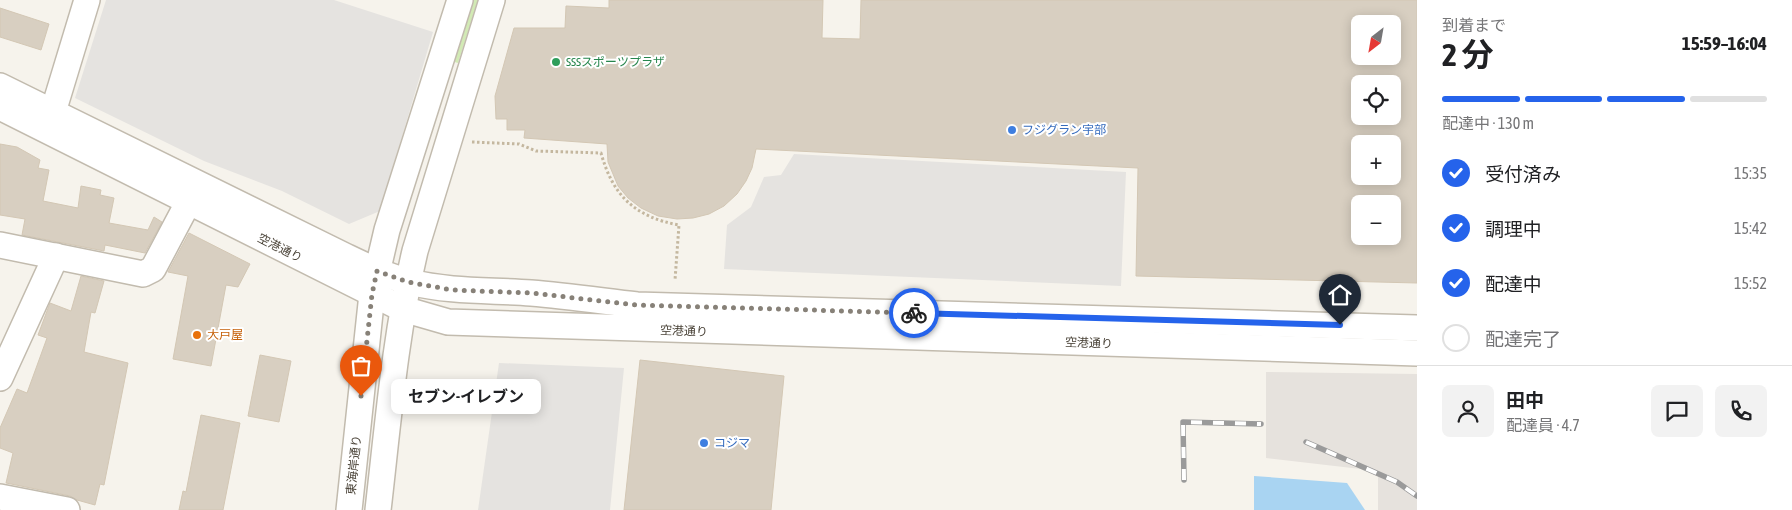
<!DOCTYPE html>
<html lang="ja">
<meta charset="utf-8">
<style>
:root{--surface:#fff;--page:#f2f2f2;--text:#202124;--muted:#757577;--line:#e0e0e0;--accent:#2563eb}
body{margin:0;font-family:"Asap Condensed","Noto Sans JP",sans-serif;background:var(--page);color:var(--text);height:100vh;display:flex;flex-direction:column;font-size:19px;white-space:nowrap}
*{box-sizing:border-box;margin:0}
p{font-size:16px;color:var(--muted)}
.icon{flex:none;width:28px;height:28px;fill:none;stroke:currentColor;stroke-width:2;stroke-linecap:round;stroke-linejoin:round}
.map{position:relative;flex:1;overflow:hidden}
.sheet{display:flex;flex-direction:column;background:var(--surface);width:375px}
.sheet>*{flex:none}
.needle{width:32px;rotate:211deg}
.fabs{position:absolute;left:1351px;top:15px;display:grid;gap:10px}
.fabs a{display:grid;place-items:center;width:50px;height:50px;border-radius:8px;background:var(--surface);box-shadow:0 2px 12px #0003;font-size:25px}
.pin{position:absolute;display:grid;place-items:center;width:42px;height:42px;color:#fff;margin:-51px -21px;border-radius:50% 50% 50% 0;rotate:-45deg;box-shadow:0 0 5px #0007}
.pin .icon{rotate:45deg}
.courier{position:absolute;display:grid;place-items:center;width:50px;height:50px;margin:-25px;border:4px solid #2563eb;border-radius:50%;background:#fff;color:#222;box-shadow:0 1px 6px #0007}
.bubble{position:absolute;height:35px;border-radius:8px;background:var(--surface);box-shadow:0 2px 12px #0003;font-size:16px;font-weight:700;line-height:35px;text-align:center}
.summary em{font-style:normal;font-weight:700}
.summary div{display:flex;flex-direction:column-reverse}
.summary{display:flex;align-items:center;justify-content:space-between;height:85px;padding:0 25px}
h1{font-size:32px;font-weight:700;line-height:38px}
.bar{display:grid;grid-template-columns:repeat(4,1fr);gap:8px 5px;align-content:center;height:60px;padding:0 25px}
.bar i{height:6px;border-radius:4px;background:var(--line)}
.bar .on{background:var(--accent)}
.bar p{grid-column:span 4}
.line{display:flex;align-items:center;gap:12px;padding:0 25px;border-top:1px solid var(--line)}
.line div{flex:1}
.round{display:grid;place-items:center;flex:none;width:52px;height:52px;border-radius:8px;background:var(--page)}
ol{padding:0 25px;list-style:none}
li{display:flex;align-items:center;gap:15px;height:55px}
li p{margin-inline-start:auto}
li .icon{padding:5px;border-radius:50%;background:var(--accent);color:#fff;stroke-width:4}
li:last-child{color:var(--muted)}
li i{width:28px;height:28px;border:2px solid var(--line);border-radius:50%}
main{display:flex;flex:1;min-height:0}
.map>svg:first-child{display:block}
.industrial{fill:#e6e2dd}
.green{fill:#d2eab5}
.parking{fill:#e5e3e0}
.water{fill:#a9d4f2}
.building{fill:#d8cfc1;stroke:#d3c7b4;fill-rule:evenodd}
.lines{fill:none;stroke-linecap:round;stroke-linejoin:round}
.minor-casing{stroke:#c2bbae;stroke-width:28}
.path{stroke:#c4b79f;stroke-width:3;stroke-dasharray:2.5 2.5;stroke-linecap:butt}
.minor{stroke:#fff;stroke-width:25}
.rail-casing{stroke:#9a9a9a;stroke-width:5.5}
.rail{stroke:#fff;stroke-width:4;stroke-dasharray:11;stroke-linecap:butt}
.done{stroke:#878178;stroke-width:5;stroke-dasharray:0 9}
.route{stroke:#2563eb;stroke-width:6}
.leisure-dot{fill:#2e9e5b;stroke:#fff;stroke-width:2}
.shop-dot{fill:#3f7fe0;stroke:#fff;stroke-width:2}
.food-dot{fill:#e8710a;stroke:#fff;stroke-width:2}
.labels{text-anchor:middle;dominant-baseline:central;stroke-width:4;stroke-linejoin:round;paint-order:stroke}
.leisure-label{font-size:12px;fill:#27864d;stroke:#fff;text-anchor:start}
.shop-label{font-size:12px;fill:#366cbe;stroke:#fff;text-anchor:start}
.street-label{font-size:12px;fill:#4b4439;stroke:#fff}
.food-label{font-size:12px;fill:#c56008;stroke:#fff;text-anchor:start}
</style>
<main>
<div class="map">
<svg width="1417" height="510" viewBox="0 0 1417 510">
<rect width="100%" height="100%" fill="#f6f3ec"/>
<!-- industrial -->
<path class="industrial" d="M1266 372 1417 374V510H1378V471L1266 458Z"/>
<!-- green -->
<path class="green" d="M470 0H478L458 63 451 61Z"/>
<!-- parking -->
<g class="parking">
<path d="M106 0H334L433 32 380 211 349 224 282 191 204 161 75 98Z"/>
<path d="M794 154 1126 172 1121 286 724 269 727 225 751 207 764 177 781 175Z"/>
<path d="M499 363 624 368 610 510H478Z"/>
</g>
<!-- water -->
<path class="water" d="M1254 476 1347 483 1365 510H1254Z"/>
<!-- building -->
<g class="building">
<path d="M609 0H823L822 38 860 39 861 0H1417V283L1136 276 1138 168 756 149 752 168 746 181 737 194 724 206 709 214 693 218 677 219 658 216 641 208 628 198 618 186 608 162 607 144 524 138 525 130H507V119H496L495 96 514 28H565L566 6 609 8ZM1360 24H1392V56H1360ZM1360 84H1392V116H1360ZM1360 144H1392V176H1360ZM1360 204H1392V236H1360Z"/>
<path d="M0 8 49 24 41 50 0 37Z"/>
<path d="M0 144 17 147 40 160 38 168 49 170 43 201 78 208 81 186 101 190 100 195 114 198 109 223 148 230 154 217 162 222 145 253 105 245 104 251 22 235 25 219 0 215Z"/>
<path d="M189 233 250 264 238 287 226 285 211 366 173 359 188 276 168 272Z"/>
<path d="M81 276 104 281 95 313 91 312 84 352 128 363 104 485 100 484 95 505 77 500 70 496 6 483 13 453 0 448V428L17 389 27 393 47 338 38 335 50 303 71 311Z"/>
<path d="M260 355 291 361 279 422 248 416Z"/>
<path d="M640 360 784 376 771 510H624Z"/>
<path d="M201 415 240 423 223 510H179L183 491 186 492Z"/>
</g>
<g class="lines">
<defs>
<g id="minor">
<path d="M0 86 343 255C364 265 386 276 410 282 450 292 490 290 531 293 566 296 602 301 637 305L1417 328"/>
<path d="M0 107 403 309 448 322 1417 353"/>
<path d="M53 112 87 0"/>
<path d="M0 245 143 274 153 269 189 201"/>
<path d="M0 378 56 256"/>
<path d="M0 497 67 510"/>
<path d="M349 510 372 294 387 230 460 0"/>
<path d="M378 510C388 424 395 336 415 251L492 0"/>
</g>
</defs>
<!-- minor casing -->
<use href="#minor" class="minor-casing"/>
<!-- path -->
<path class="path" d="M472 142 519 144 536 151 601 153C613 196 635 217 679 225L675 280"/>
<!-- minor -->
<use href="#minor" class="minor"/>
<defs>
<g id="rail">
<path d="M1306 442 1397 482 1417 496"/>
<path d="M1184 480 1183 422 1261 424"/>
</g>
</defs>
<!-- rail casing -->
<use href="#rail" class="rail-casing"/>
<!-- rail -->
<use href="#rail" class="rail"/>
</g>
<g class="lines">
<!-- done -->
<path class="done" d="M361 396 372 294 377 271 408 282 452 290 531 293 637 305 914 313"/>
<!-- route -->
<path class="route" d="M914 313 1340 325"/>
</g>
<!-- markers -->
<circle class="leisure-dot" cx="556" cy="62" r="5"/>
<g class="shop-dot">
<circle cx="1012" cy="130" r="5"/>
<circle cx="704" cy="443" r="5"/>
</g>
<circle class="food-dot" cx="197" cy="335" r="5"/>
<g class="labels">
<!-- leisure labels -->
<g class="leisure-label">
<text x="566" y="62">SSSスポーツプラザ</text>
</g>
<!-- shop labels -->
<g class="shop-label">
<text x="1022" y="130">フジグラン宇部</text>
<text x="714" y="443">コジマ</text>
</g>
<!-- street labels -->
<g class="street-label">
<text transform="translate(280 248) rotate(27)">空港通り</text>
<text transform="translate(684 331) rotate(2)">空港通り</text>
<text transform="translate(1089 343) rotate(2)">空港通り</text>
<text transform="translate(354 465) rotate(-84)">東海岸通り</text>
</g>
<!-- food labels -->
<g class="food-label">
<text x="207" y="335">大戸屋</text>
</g>
</g>
</svg>
<div class="fabs">
<a><svg class="needle" viewBox="-14 -14 28 28"><path d="M0-13l5 13h-10z" fill="#e53935"/><path d="M0 13l5-13h-10z" fill="#757577"/></svg></a>
<a><svg class="icon" aria-label="locate" viewBox="0 0 24 24"><circle cx="12" cy="12" r="6"/><path d="M12 2v4M12 18v4M2 12h4M18 12h4"/></svg></a>
<a>+</a>
<a>−</a>
</div>
<div class="pin" style="left:361px;top:396px;background:#ea580c"><svg class="icon" aria-label="bag" viewBox="0 0 24 24"><path d="M5 8h14l-1 12H6zM9 8a3 3 0 0 1 6 0"/></svg></div>
<div class="pin" style="left:1340px;top:325px;background:#1f2937"><svg class="icon" aria-label="home" viewBox="0 0 24 24"><path d="M3 11l9-7 9 7M6 9v11h12V9"/></svg></div>
<div class="courier" style="left:914px;top:313px"><svg class="icon" aria-label="bike" viewBox="0 0 24 24"><circle cx="6" cy="16" r="4"/><circle cx="18" cy="16" r="4"/><path d="M6 16l4-8h5l3 8M10 8l3 8H6M13 5h3"/></svg></div>
<div class="bubble" style="left:391px;top:379px;width:150px">セブン-イレブン</div>
</div>
<section class="sheet">
<div class="summary"><div><h1>2 分</h1><p>到着まで</p></div><em>15:59–16:04</em></div>
<div class="bar"><i class="on"></i><i class="on"></i><i class="on"></i><i></i><p>配達中 · 130 m</p></div>
<ol>
<li><svg class="icon" aria-label="check" viewBox="0 0 24 24"><path d="M5 12l5 5 9-10"/></svg>受付済み<p>15:35</p></li>
<li><svg class="icon" aria-label="check" viewBox="0 0 24 24"><path d="M5 12l5 5 9-10"/></svg>調理中<p>15:42</p></li>
<li><svg class="icon" aria-label="check" viewBox="0 0 24 24"><path d="M5 12l5 5 9-10"/></svg>配達中<p>15:52</p></li>
<li><i></i>配達完了</li>
</ol>
<div class="line" style="height:90px"><a class="round"><svg class="icon" aria-label="person" viewBox="0 0 24 24"><circle cx="12" cy="8" r="4"/><path d="M4 21q1-7 8-7t8 7"/></svg></a><div><b>田中</b><p>配達員 · 4.7</p></div><a class="round"><svg class="icon" aria-label="chat" viewBox="0 0 24 24"><path d="M4 5h16v11H9l-5 4z"/></svg></a><a class="round"><svg class="icon" aria-label="phone" viewBox="0 0 24 24"><path d="M5 4h4l2 5-3 2q2 4 5 5l2-3 5 2v4C11 20 4 13 5 4z"/></svg></a></div>
</section>
</main>
